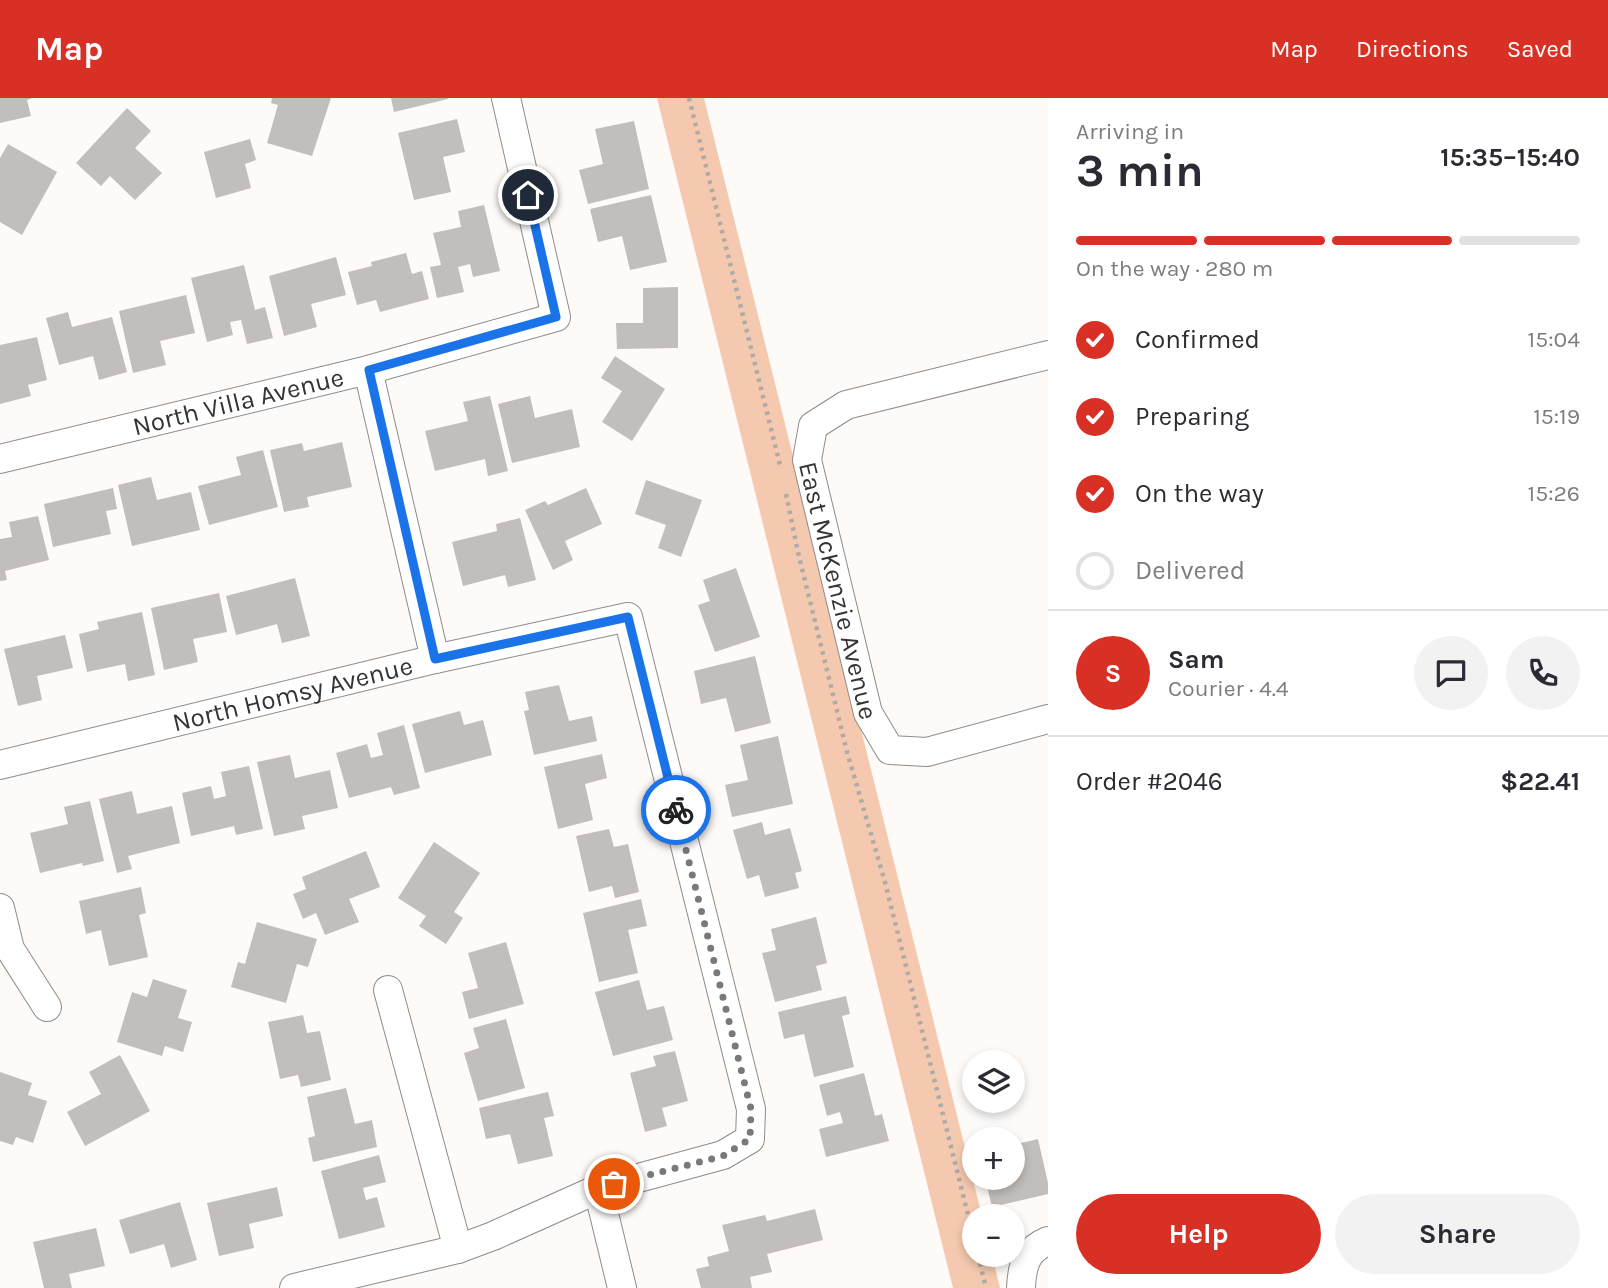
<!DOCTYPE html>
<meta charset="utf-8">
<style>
:root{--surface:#fff;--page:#f2f2f3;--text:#2b2b33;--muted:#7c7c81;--line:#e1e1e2;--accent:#d93025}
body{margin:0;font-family:Karla,sans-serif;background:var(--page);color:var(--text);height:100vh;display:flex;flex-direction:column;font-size:26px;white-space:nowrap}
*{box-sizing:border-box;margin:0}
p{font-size:23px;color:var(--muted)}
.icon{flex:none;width:38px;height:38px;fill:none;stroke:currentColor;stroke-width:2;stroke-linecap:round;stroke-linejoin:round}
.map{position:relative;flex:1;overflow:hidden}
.details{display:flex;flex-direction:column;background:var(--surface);width:560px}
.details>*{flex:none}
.fabs{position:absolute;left:962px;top:952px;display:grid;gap:14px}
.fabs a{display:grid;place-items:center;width:63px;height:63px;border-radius:50%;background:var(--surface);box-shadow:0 4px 10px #0003;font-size:35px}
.pin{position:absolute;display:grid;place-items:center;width:60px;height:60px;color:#fff;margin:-30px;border:4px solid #fff;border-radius:50%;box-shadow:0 2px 7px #0007}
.courier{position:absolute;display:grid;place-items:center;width:70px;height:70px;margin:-35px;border:5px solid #1a73e8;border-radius:50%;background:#fff;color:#222;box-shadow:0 2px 9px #0007}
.head em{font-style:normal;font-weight:700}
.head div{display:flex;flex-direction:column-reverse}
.head{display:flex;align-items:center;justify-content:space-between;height:119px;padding:0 28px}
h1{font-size:46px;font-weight:700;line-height:52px}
.bar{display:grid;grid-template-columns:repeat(4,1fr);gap:10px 7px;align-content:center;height:84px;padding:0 28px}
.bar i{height:9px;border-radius:5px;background:var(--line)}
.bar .current{background:var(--accent)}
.bar p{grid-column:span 4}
.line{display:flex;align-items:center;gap:18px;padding:0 28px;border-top:2px solid var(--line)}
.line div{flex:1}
.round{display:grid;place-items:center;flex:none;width:74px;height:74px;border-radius:37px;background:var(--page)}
ol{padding:0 28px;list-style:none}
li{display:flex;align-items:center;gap:21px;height:77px}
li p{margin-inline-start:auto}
li .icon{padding:7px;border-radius:50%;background:var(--accent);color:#fff;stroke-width:4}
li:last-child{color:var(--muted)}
li i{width:38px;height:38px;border:4px solid var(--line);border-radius:50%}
.button{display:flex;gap:14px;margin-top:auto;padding:14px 28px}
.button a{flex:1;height:80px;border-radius:42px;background:var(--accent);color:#fff;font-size:28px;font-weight:700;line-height:80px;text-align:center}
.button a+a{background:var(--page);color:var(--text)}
header{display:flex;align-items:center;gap:42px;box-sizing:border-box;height:98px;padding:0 35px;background:var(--accent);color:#fff}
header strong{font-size:33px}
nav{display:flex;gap:38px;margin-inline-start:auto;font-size:24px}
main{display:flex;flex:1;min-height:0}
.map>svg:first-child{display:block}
.green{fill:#f5c9af}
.building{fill:#c2bebc}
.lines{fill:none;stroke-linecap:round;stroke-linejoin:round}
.minor-casing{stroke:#8f8b89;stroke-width:30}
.path{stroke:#adaaa8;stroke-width:4.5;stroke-dasharray:3.5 5;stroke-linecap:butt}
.minor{stroke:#fff;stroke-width:28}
.done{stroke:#7b7978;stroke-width:7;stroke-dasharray:0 12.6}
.route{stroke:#1a73e8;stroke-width:9}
.labels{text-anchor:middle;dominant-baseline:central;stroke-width:5;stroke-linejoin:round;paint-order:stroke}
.street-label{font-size:26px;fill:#353433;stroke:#fff}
</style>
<header>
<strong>Map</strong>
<nav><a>Map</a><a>Directions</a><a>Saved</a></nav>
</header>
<main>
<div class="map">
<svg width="1048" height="1190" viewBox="0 0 1048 1190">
<rect width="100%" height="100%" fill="#fefaf7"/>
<!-- green -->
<path class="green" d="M657 0H704L982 1118H975V1157H992L1000 1190H953Z"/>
<!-- building -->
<g class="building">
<path d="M0 0H33L27 2 31 18 0 25Z"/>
<path d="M272 0H331L312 58 267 45 278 7 271 5Z"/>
<path d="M391 0H448V1L394 14Z"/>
<path d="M127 10 151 33 135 50 162 75 135 102 110 78 101 88 76 65Z"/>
<path d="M457 21 465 54 443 59 451 94 414 102 398 35Z"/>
<path d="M634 23 649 91 588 106 579 72 603 66 595 31Z"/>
<path d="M250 41 256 62 245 66 251 90 216 100 204 54Z"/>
<path d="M8 46 57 74 22 137 0 124V60Z"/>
<path d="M651 97 667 164 630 172 622 138 598 144 590 111Z"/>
<path d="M484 107 500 173 473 179 470 166 458 169 464 194 437 200 430 169 441 167 433 135 461 129 458 113Z"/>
<path d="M406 155 412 176 422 173 429 201 380 214 376 202 357 207 348 174 372 168 371 164Z"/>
<path d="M336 159 346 197 311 206 317 229 284 238 269 178Z"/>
<path d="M244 167 255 212 265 209 273 240 247 246 241 222 230 224 233 237 207 244 191 180Z"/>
<path d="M678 189V250L617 251 616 225H643V190Z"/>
<path d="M186 197 195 235 160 243 166 267 133 275 119 213Z"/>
<path d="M68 214 72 229 112 219 127 274 99 282 93 258 59 267 46 220Z"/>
<path d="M37 239 47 282 28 287 31 298 0 306V247Z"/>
<path d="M615 258 665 291 632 343 602 324 622 293 601 280Z"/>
<path d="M490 298 508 373 488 378 485 361 435 373 425 333 468 323 463 304Z"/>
<path d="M530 298 535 320 572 311 580 349 512 365 498 306Z"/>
<path d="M342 344 352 389 307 399 309 409 284 414 270 352 302 345 304 353Z"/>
<path d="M263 352 278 409 209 427 198 388 241 377 236 359Z"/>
<path d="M151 379 157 402 191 394 200 432 132 448 118 387Z"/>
<path d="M646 382 702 402 681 459 658 450 666 427 635 416Z"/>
<path d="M113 390 117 411 106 413 111 436 53 449 44 406Z"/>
<path d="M586 390 602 426 565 443 573 462 553 472 525 412 545 403 548 407Z"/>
<path d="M38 418 49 462 5 473 7 482 0 483V441L12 439 9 424Z"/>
<path d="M520 420 536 482 508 489 505 477 463 488 452 444 497 433 496 426Z"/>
<path d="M736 470 760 539 715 554 698 507 710 503 703 482Z"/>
<path d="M295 480 310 538 282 545 277 526 236 537 226 498Z"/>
<path d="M219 495 227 534 193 541 198 564 164 572 151 510Z"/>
<path d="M142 514 155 577 128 583 125 566 87 574 79 536 99 531 97 524Z"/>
<path d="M65 537 73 570 37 578 42 602 18 608 4 551Z"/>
<path d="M755 558 771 625 735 634 726 600 701 606 694 573Z"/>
<path d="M559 587 569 623 592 618 597 643 534 657 524 613 529 612 525 594Z"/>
<path d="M460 613 464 627 483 622 492 657 425 675 412 626Z"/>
<path d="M404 627 420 690 394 697 391 689 349 700 336 655 367 646 371 660 383 657 377 635Z"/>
<path d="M778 638 793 706 732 719 725 687 748 682 740 647Z"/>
<path d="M602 656 607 680 585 686 593 722 558 731 544 669Z"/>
<path d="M290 657 295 680 330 672 338 710 302 718 305 731 274 738 257 664Z"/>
<path d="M249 668 263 731 236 737 234 728 191 738 182 695 211 688 214 701 226 698 221 674Z"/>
<path d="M132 693 137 716 172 708 180 745 128 758 132 771 117 775 99 701Z"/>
<path d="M90 703 104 763 83 768 82 765 40 775 30 735 68 726 64 709Z"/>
<path d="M762 724 765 737 790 730 802 773 795 775 799 790 765 799 759 777 747 781 733 732Z"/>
<path d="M609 731 614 749 628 746 639 794 615 800 612 788 589 794 576 738Z"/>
<path d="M434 744 480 775 454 814 463 820 446 846 419 828 426 818 398 800Z"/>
<path d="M366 753 380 789 349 801 359 824 325 837 316 815 303 821 293 796 306 791 302 779Z"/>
<path d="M141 789 146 815 139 817 148 859 109 868 101 832 86 836 79 803Z"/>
<path d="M641 801 647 828 628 832 638 875 599 884 583 815Z"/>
<path d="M816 819 827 865 816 868 822 892 775 904 762 855 776 852 771 831Z"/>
<path d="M257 824 317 841 308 869 297 866 286 905 231 889 238 864 245 866Z"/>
<path d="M506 844 524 906 469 921 462 894 478 890 468 855Z"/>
<path d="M153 881 187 892 178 920 192 924 183 954 165 948 162 958 117 944 132 894 147 899Z"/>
<path d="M639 882 647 912 664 908 673 942 613 958 595 894Z"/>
<path d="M846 898 850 916 842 918 854 969 814 979 804 936 784 941 778 914Z"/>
<path d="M303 917 307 935 320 933 331 982 301 989 298 977 280 981 268 924Z"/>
<path d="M506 921 525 990 478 1003 464 955 479 950 473 930Z"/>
<path d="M675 953 688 1003 662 1010 667 1028 645 1034 630 975 656 968 653 958Z"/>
<path d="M120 957 150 1013 85 1048 67 1014 101 996 89 974Z"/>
<path d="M0 974 32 985 28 997 47 1003 33 1045 16 1039 13 1047 0 1043Z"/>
<path d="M864 975 875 1018 882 1016 889 1043 826 1059 819 1031 843 1025 840 1014 827 1018 819 987Z"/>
<path d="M346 990 355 1026 372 1022 377 1049 313 1064 308 1040 315 1038 307 999Z"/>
<path d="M548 994 554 1018 544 1020 553 1058 518 1066 510 1036 486 1041 479 1010Z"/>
<path d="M1038 1041 1048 1085V1096L992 1109 985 1080H1013V1047Z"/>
<path d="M379 1057 386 1084 363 1090 366 1102 377 1099 385 1129 339 1141 321 1073Z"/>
<path d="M277 1089 283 1118 249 1126 254 1150 219 1158 207 1105Z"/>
<path d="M180 1104 197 1162 171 1170 164 1146 130 1156 119 1122Z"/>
<path d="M815 1111 823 1142 767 1156 772 1174 750 1179 752 1190H701L696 1171 709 1168 707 1159 729 1153 722 1127 765 1117 767 1123Z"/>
<path d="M96 1130 105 1168 69 1176 72 1190H44L33 1144Z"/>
</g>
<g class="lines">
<defs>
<g id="minor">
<path id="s1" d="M1048 257 846 307 813 328 807 362 868 615 890 652 927 654 1048 621"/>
<path d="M368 272 435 561"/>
<path id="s2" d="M0 361 368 272 556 219 506 0"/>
<path id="s3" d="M0 667 435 561 628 519 751 1011 750 1041 723 1057 598 1091 493 1138 458 1151 294 1190"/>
<path d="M0 810 10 851 47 909"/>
<path d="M388 892 458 1151"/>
<path d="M598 1091 622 1190"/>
<path d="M1021 1190C1022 1167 1026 1152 1048 1143"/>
</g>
</defs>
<!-- minor casing -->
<use href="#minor" class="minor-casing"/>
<!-- path -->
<g class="path">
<path d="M689 0 780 367"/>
<path d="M786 396 798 454 847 654 885 784 975 1145"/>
<path d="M978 1157 986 1190"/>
</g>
<!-- minor -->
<use href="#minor" class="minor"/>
</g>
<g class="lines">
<!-- done -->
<path class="done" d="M614 1086 723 1058 750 1041 751 1011 676 712"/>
<!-- route -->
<path class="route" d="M528 97 556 219 369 272 435 561 628 519 676 712"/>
</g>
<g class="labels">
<!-- street labels -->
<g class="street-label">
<text stroke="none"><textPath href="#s2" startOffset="245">North Villa Avenue</textPath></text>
<text stroke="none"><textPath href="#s1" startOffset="416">East McKenzie Avenue</textPath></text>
<text stroke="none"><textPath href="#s3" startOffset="301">North Homsy Avenue</textPath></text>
</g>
</g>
</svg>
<div class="fabs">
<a><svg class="icon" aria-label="layers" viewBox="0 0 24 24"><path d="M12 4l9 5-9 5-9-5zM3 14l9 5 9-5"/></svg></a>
<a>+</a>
<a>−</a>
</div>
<div class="pin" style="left:614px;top:1086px;background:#ea580c"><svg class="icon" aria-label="bag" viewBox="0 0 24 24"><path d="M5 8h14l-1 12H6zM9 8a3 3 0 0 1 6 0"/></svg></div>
<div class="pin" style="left:528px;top:97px;background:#1f2937"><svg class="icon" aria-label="home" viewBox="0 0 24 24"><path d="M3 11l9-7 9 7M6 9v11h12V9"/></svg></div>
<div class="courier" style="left:676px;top:712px"><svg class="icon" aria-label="bike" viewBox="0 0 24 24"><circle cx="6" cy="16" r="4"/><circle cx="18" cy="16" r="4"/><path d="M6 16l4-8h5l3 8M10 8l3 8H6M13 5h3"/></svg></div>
</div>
<section class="details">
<div class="head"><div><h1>3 min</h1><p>Arriving in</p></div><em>15:35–15:40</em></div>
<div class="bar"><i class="current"></i><i class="current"></i><i class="current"></i><i></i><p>On the way · 280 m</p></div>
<ol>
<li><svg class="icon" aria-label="check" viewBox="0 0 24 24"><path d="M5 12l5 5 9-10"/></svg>Confirmed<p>15:04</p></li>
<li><svg class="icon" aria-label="check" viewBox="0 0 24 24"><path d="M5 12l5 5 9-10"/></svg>Preparing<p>15:19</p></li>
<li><svg class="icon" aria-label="check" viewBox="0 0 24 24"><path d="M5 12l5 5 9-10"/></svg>On the way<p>15:26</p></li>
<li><i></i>Delivered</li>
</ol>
<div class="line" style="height:126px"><b class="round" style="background:var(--accent);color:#fff">S</b><div><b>Sam</b><p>Courier · 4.4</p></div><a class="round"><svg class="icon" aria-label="chat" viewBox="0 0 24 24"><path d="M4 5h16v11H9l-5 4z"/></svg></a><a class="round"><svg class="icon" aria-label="phone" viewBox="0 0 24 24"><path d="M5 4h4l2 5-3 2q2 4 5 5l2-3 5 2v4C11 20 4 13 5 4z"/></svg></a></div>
<div class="line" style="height:91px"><div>Order #2046</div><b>$22.41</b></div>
<div class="button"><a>Help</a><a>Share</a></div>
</section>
</main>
